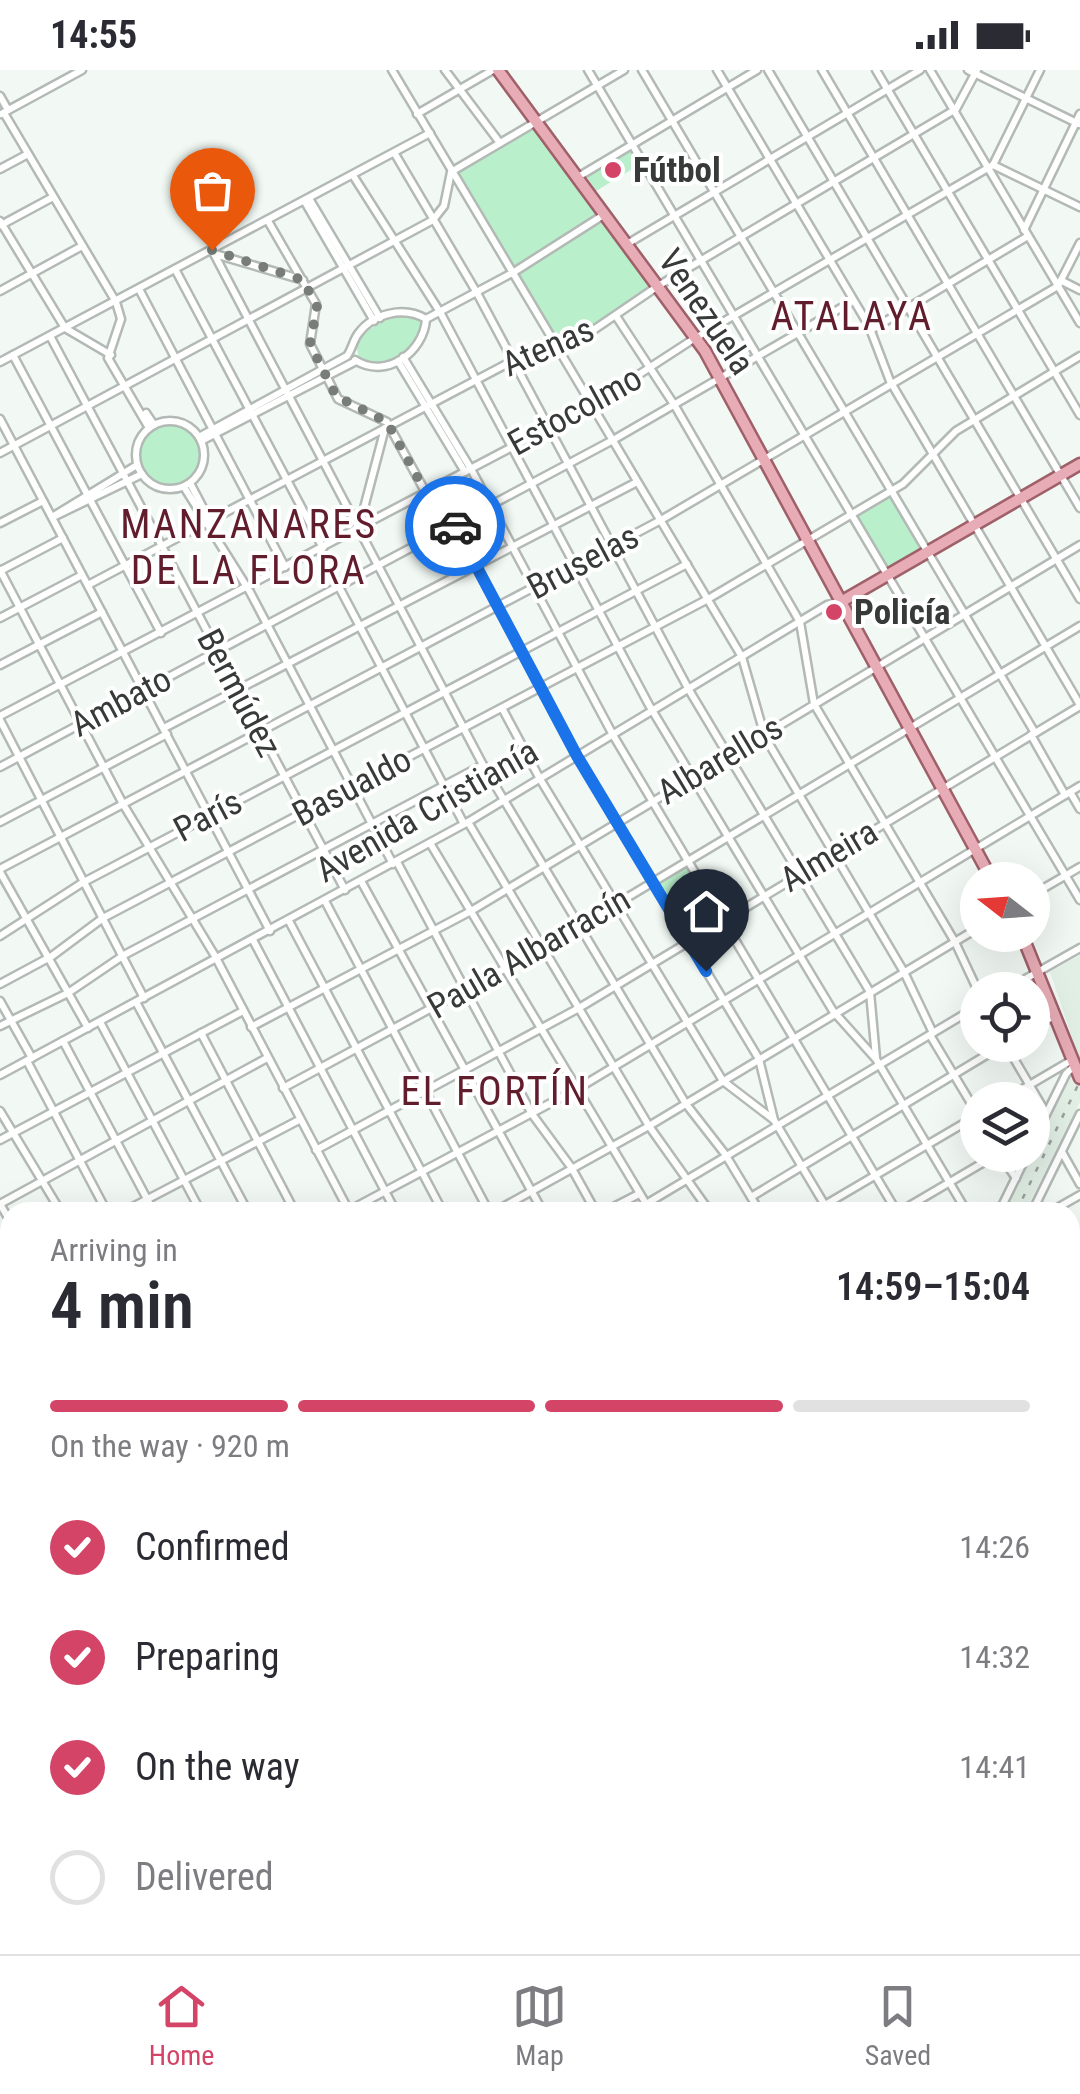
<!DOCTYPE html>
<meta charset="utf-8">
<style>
:root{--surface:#fff;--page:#f2f2f3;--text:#2b2b33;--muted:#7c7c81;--line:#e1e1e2;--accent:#d44466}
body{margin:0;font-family:"Roboto Condensed",sans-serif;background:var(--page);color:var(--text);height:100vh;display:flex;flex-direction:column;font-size:38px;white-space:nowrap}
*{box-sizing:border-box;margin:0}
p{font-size:32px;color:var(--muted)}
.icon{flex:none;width:55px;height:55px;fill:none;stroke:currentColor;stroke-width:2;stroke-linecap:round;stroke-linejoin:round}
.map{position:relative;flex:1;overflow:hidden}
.details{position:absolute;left:0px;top:1132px;width:1080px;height:752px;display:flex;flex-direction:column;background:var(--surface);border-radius:30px 30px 0 0;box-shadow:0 10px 40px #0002}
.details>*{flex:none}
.needle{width:65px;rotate:287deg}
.buttons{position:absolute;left:960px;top:792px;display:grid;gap:20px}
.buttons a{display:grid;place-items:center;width:90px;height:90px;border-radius:50%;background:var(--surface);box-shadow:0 10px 40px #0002;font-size:50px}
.pin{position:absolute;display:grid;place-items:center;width:85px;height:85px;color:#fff;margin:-102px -42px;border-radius:50% 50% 50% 0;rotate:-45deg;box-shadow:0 0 10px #0007}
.pin .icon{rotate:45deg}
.courier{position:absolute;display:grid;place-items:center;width:100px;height:100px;margin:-50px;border:8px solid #1a73e8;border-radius:50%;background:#fff;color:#222;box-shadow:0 2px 12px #0007}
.summary em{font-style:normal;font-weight:600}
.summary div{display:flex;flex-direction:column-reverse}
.summary{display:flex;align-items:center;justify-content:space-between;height:170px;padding:0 50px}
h1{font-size:65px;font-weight:600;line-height:75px}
.bar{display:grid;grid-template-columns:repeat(4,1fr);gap:15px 10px;align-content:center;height:120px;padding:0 50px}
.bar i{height:12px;border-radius:8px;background:var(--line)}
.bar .on{background:var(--accent)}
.bar p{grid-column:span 4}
ol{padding:0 50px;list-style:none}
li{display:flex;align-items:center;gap:30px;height:110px}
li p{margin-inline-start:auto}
li .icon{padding:10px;border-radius:50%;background:var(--accent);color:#fff;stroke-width:4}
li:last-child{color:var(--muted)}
li i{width:55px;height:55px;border:5px solid var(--line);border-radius:50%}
.status{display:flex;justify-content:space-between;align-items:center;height:70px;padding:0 50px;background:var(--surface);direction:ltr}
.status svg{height:28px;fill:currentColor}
.menu{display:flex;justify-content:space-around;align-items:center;height:140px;border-top:2px solid var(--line);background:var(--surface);font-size:28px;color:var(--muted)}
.menu a{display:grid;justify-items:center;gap:5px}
.menu .on{color:var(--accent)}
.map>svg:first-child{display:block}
.built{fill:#e1efe5}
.green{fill:#b9efca}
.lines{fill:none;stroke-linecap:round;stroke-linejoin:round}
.minor-casing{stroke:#b3b9b5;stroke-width:11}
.major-casing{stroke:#9f6069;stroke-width:15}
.minor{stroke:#fff;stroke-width:6}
.major{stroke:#e7acb5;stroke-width:10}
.rail{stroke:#9ba09c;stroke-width:2.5;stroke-dasharray:5 10;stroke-linecap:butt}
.done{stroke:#787d7a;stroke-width:10;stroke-dasharray:0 18}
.route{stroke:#1a73e8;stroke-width:12}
.poi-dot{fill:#d44466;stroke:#fff;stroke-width:4}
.labels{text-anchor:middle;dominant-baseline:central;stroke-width:8;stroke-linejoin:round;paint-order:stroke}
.poi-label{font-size:35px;font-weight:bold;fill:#373a38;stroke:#fff;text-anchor:start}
.street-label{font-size:35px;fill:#373a38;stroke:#fff}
.quarter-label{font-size:40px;letter-spacing:2.5px;fill:#621d2d;stroke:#fff}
</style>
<div class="status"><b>14:55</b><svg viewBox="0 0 49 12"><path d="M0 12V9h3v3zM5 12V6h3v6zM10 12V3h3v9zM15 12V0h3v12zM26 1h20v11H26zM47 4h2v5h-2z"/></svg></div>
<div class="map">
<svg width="1080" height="1884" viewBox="0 0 1080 1884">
<rect width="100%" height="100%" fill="#f2f9f4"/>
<!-- built -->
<path class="built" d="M1080 885V1032L1025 1142H999L1026 1085H1032L1033 1072 1076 979 1050 902Z"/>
<!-- green -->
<g class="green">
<path d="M538 55 602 143 516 198 457 101Z"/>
<path d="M629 79 639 95 596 121 586 106Z"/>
<path d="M605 147 654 216 590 260 556 267 516 204Z"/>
<path d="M400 243 422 249 424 257 412 278 384 294 359 288 356 275 364 262Z"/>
<circle cx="170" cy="385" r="31"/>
<path d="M891 423 927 483 888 506 853 447Z"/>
<path d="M687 797 700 818 671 836 658 815Z"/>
</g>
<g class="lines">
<defs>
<g id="minor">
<path d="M392 0 742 587 765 667 904 902 933 963"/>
<path d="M445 0 500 73"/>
<path d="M588 0 1080 830"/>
<path d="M642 0 1035 663"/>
<path d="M717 0 869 256 890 311 1080 635"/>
<path d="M768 0 1080 529"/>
<path d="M822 0 1080 438"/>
<path d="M876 0 1080 345"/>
<path d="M930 0 1080 253"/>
<path d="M968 0 1079 54"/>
<path d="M0 26 8 40"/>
<path d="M4 43 116 232 121 249 108 288 149 358"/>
<path d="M1 44 82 0"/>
<path d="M417 44 493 0"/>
<path d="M395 84 477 223 689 620 870 922 876 988"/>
<path d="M993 95 1080 137"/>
<path d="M0 99 28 84"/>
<path d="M354 107 440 242 649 635 833 941 876 989 967 1142"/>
<path d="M578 107 757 0"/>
<path d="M310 130 380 248"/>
<path d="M305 132 374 251"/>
<path d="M0 151 65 258 111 285"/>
<path d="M268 151 316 234 310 274 338 329 387 352 426 423"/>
<path d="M1 155 53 127"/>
<path d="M1024 160 1080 44"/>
<path d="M627 174 920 0"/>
<path d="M212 180 483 695 686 1034 725 1084 760 1142"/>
<path d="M215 184 303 210"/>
<path d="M175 199 323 478"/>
<path d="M1062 211 1080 220"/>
<path d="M139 219 285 497"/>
<path d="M0 221 82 176"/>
<path d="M616 246 675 336 800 552 814 634 955 872 978 921"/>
<path d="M426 249 514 202 605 144"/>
<path d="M871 260 1028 166"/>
<path d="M50 266 345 820"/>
<path d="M13 285 161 563"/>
<path d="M403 287 471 399 613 665 897 1142"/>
<path d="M355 290C386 310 424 282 426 249"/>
<path d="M398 291 465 402"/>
<path d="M0 292 430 63"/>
<path d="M146 343 154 355"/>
<path d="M0 349 270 861"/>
<circle cx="170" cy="385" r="34"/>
<path d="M199 367 347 286C352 279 353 271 358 264 373 243 404 236 426 249"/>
<path d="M201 371 356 291"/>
<path d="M0 383 433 150 444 136 451 102 624 0"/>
<path d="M190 413 211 453"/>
<path d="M184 417 250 522 393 794"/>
<path d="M435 418 577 686 759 989 774 1050"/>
<path d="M52 447 137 395"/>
<path d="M53 447 142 404"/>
<path d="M0 453 43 431"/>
<path d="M359 457 385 358"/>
<path d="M319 479 464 754"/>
<path d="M0 500 123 734 215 886 349 1141"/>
<path d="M0 501 63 468"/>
<path d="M88 515 552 270 592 261 658 216 956 39 977 0"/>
<path d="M0 548 82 505"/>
<path d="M0 595 102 542"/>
<path d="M502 638 540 709 723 1011 774 1050 829 1142"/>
<path d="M0 646 592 335 692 270 993 95 1040 0"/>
<path d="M0 650 144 928"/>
<path d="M164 658 637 412"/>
<path d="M1031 665 1065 725"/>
<path d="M0 697 613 370 853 231"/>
<path d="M1070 722 1080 739"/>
<path d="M0 752 167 664"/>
<path d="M468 752 649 1056 710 1142"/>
<path d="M430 773 651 1142"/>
<path d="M397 792 532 1044 571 1097 596 1142"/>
<path d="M0 799 661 450 1058 216 1080 173"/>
<path d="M0 802 88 958"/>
<path d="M361 811 543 1142"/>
<path d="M1032 825 1080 797"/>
<path d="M325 831 489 1142"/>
<path d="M289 851 443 1142"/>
<path d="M0 866 82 813 687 494"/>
<path d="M253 870 396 1142"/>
<path d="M0 914 52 886 103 848 708 529 903 414 956 361 1080 286"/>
<path d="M1006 920 1080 878"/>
<path d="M0 931 32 988"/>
<path d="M136 932 248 1142"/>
<path d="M100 952 201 1142"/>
<path d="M0 956 68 923 124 885 483 695"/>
<path d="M251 957 471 841 1080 475"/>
<path d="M1032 958 1054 946"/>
<path d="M201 963 295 1142"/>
<path d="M930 965 978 1045"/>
<path d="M63 971 154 1142"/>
<path d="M1006 975 1046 1043"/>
<path d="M27 991 107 1142"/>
<path d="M0 1005 468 752 827 535 838 533"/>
<path d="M283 1018 543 878 1080 556"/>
<path d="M1004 1030 1072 990"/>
<path d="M0 1041 61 1142"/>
<path d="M0 1070 243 941"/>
<path d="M1032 1073 1066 1004 1074 996"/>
<path d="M316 1080 579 938 1080 636"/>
<path d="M1062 1082 1080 1114"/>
<path d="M1000 1085 1016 1108"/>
<path d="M751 1127 1003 975"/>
<path d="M646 1134 978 936"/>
<path d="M348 1141 577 1019 1080 716"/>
<path d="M123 1142 299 1050"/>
<path d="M331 1142 345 1135"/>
<path d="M494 1142 649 1056 978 858"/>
<path d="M604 1142 639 1124"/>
<path d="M813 1142 978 1045"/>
<path d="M899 1142 996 1085"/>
<path d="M999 1142 1027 1085"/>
<path d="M1032 1142 1080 1044"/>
<path d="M1050 1142 1080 1125"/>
<path d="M10 1151 0 1134 267 988"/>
<path d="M1070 1179 1080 1173"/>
<path d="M0 1216 10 1210"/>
<path d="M1070 1228 1080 1222"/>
<path d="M0 1266 10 1260"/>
<path d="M1070 1274 1080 1291"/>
<path d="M1070 1325 1080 1319"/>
<path d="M0 1328 10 1346"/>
<path d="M0 1354 10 1348"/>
<path d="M1079 1377 1080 1378"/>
<path d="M0 1408 10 1423"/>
<path d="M1070 1440 1080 1434"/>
<path d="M1070 1445 1080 1463"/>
<path d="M0 1448 10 1443"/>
<path d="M0 1496 10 1491"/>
<path d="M1070 1504 1080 1498"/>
<path d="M0 1515 10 1534"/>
<path d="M0 1547 10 1541"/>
<path d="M1070 1567 1080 1572"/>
<path d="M0 1630 10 1625"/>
<path d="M0 1636 10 1655"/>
<path d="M1070 1641 1080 1620"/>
<path d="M1070 1709 1080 1713"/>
<path d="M0 1716 10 1726"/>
<path d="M0 1775 10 1769"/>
<path d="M1070 1780 1080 1784"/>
<path d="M1070 1817 1080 1796"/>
<path d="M0 1823 10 1817"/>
<path d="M1070 1837 1080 1842"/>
<path d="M98 1875 103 1884 119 1875"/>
<path d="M173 1875 178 1884"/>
<path d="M268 1875 273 1884"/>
<path d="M320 1875 325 1884"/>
<path d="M439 1875 445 1884"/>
<path d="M494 1875 499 1884"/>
<path d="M542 1875 547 1884"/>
<path d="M591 1875 596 1884"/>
<path d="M639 1875 644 1884"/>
<path d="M679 1875 697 1884"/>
<path d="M723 1875 724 1884"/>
<path d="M788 1875 807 1884"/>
<path d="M908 1875 926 1884"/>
<path d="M1030 1875 1048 1884"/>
<path d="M0 1883 13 1875"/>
<path d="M383 1884 398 1875"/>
<path d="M560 1884 575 1875"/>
<path d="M648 1884 653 1875"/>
<path d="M872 1884 876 1875"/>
<path d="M955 1884 959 1875"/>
</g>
<g id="major">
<path d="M498 0 705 281 992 810"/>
<path d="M839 533 1080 394"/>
<path d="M1022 865 1080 1008"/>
<path d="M0 1232 10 1249"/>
<path d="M1070 1375 1080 1369"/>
<path d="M206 1884 221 1875"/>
</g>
</defs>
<!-- minor casing -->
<use href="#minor" class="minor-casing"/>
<!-- major casing -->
<use href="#major" class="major-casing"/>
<!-- minor -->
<use href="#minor" class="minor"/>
<!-- major -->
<use href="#major" class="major"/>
<!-- rail -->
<g class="rail">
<path d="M1016 1142 1080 1011"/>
<path d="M662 1884 666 1875"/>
</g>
</g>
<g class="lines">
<!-- done -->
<path class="done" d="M212 180 303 210 317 237 310 274 336 326 387 352 426 423 435 418 455 456"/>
<!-- route -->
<path class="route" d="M455 456 577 686 706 901"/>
</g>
<!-- markers -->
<g class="poi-dot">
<circle cx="613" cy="100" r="10"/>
<circle cx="834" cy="542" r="10"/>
</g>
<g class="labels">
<!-- poi labels -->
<g class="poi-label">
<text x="633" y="100">Fútbol</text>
<text x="854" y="542">Policía</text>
</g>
<!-- street labels -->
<g class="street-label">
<text transform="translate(706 242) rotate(56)">Venezuela</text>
<text transform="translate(548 277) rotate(-24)">Atenas</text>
<text transform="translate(575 341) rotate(-29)">Estocolmo</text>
<text transform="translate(583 492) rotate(-28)">Bruselas</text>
<text transform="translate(239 623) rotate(62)">Bermúdez</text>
<text transform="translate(121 632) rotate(-28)">Ambato</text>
<text transform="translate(720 690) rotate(-31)">Albarellos</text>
<text transform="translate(352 717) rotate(-28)">Basualdo</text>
<text transform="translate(427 741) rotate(-30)">Avenida Cristianía</text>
<text transform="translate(208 746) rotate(-28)">París</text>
<text transform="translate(829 786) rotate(-31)">Almeira</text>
<text transform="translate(529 883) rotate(-30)">Paula Albarracín</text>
</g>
<!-- quarter labels -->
<g class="quarter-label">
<text x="852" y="246">ATALAYA</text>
<text x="249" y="454">MANZANARES<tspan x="249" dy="46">DE LA FLORA</tspan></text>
<text x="495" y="1021">EL FORTÍN</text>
</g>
</g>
</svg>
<div class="buttons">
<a><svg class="needle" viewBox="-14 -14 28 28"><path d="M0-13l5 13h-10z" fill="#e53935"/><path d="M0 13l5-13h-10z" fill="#7c7c81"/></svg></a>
<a><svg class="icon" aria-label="locate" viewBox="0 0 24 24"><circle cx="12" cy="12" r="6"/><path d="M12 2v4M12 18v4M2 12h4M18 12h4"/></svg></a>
<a><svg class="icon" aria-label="layers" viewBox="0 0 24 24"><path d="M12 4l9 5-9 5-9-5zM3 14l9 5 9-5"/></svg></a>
</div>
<div class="pin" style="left:212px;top:180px;background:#ea580c"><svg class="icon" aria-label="bag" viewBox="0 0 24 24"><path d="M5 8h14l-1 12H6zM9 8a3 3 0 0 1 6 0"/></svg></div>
<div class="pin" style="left:706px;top:901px;background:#1f2937"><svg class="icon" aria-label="home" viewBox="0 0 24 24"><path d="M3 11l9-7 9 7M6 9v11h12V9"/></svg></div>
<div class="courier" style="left:455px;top:456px"><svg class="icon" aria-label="car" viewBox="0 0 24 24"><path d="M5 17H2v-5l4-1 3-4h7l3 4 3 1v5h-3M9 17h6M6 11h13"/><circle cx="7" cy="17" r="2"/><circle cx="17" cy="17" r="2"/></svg></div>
<section class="details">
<div class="summary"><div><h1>4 min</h1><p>Arriving in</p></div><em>14:59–15:04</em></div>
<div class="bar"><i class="on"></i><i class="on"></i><i class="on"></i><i></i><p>On the way · 920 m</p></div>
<ol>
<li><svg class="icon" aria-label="check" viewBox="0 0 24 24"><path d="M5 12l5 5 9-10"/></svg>Confirmed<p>14:26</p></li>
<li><svg class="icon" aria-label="check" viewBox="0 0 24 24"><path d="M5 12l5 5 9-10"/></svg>Preparing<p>14:32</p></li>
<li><svg class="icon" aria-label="check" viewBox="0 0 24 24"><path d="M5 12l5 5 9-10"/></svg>On the way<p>14:41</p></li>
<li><i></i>Delivered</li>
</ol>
</section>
</div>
<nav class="menu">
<a class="on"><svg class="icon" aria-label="home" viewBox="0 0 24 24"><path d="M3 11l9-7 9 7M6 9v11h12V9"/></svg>Home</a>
<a><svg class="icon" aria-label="map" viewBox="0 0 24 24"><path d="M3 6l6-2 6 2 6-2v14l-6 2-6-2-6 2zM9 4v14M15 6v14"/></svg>Map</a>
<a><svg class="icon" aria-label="saved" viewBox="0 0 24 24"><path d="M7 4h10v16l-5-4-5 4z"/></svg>Saved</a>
</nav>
